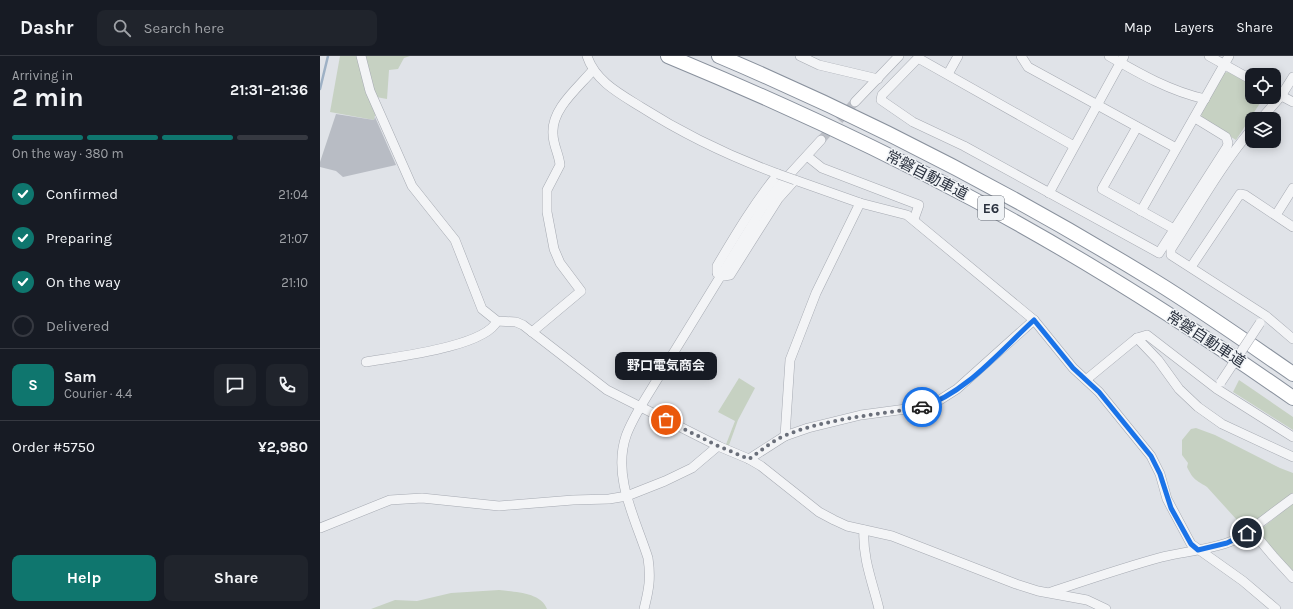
<!DOCTYPE html>
<meta charset="utf-8">
<style>
:root{--surface:#171b24;--page:#20242c;--text:#f1f3f6;--muted:#9ea1a6;--line:#363941;--accent:#0f766e}
body{margin:0;font-family:Karla,"Noto Sans JP",sans-serif;background:var(--page);color:var(--text);height:100vh;display:flex;flex-direction:column;font-size:15px;white-space:nowrap}
*{box-sizing:border-box;margin:0}
p{font-size:13px;color:var(--muted)}
.icon{flex:none;width:22px;height:22px;fill:none;stroke:currentColor;stroke-width:2;stroke-linecap:round;stroke-linejoin:round}
.map{position:relative;flex:1;overflow:hidden}
.panel{display:flex;flex-direction:column;background:var(--surface);width:320px}
.panel>*{flex:none}
.buttons{position:absolute;left:925px;top:12px;display:grid;gap:8px}
.buttons a{display:grid;place-items:center;width:36px;height:36px;border-radius:8px;background:var(--surface);box-shadow:0 2px 10px #0003;font-size:20px}
.pin{position:absolute;display:grid;place-items:center;width:34px;height:34px;color:#fff;margin:-17px;border:2px solid #fff;border-radius:50%;box-shadow:0 1px 4px #0007}
.courier{position:absolute;display:grid;place-items:center;width:40px;height:40px;margin:-20px;border:3px solid #1a73e8;border-radius:50%;background:#fff;color:#222;box-shadow:0 1px 5px #0007}
.bubble{position:absolute;height:28px;border-radius:8px;background:var(--surface);box-shadow:0 2px 10px #0003;font-size:13px;font-weight:700;line-height:28px;text-align:center}
.summary em{font-style:normal;font-weight:700}
.summary div{display:flex;flex-direction:column-reverse}
.summary{display:flex;align-items:center;justify-content:space-between;height:68px;padding:0 12px}
h1{font-size:26px;font-weight:700;line-height:30px}
.bar{display:grid;grid-template-columns:repeat(4,1fr);gap:6px 4px;align-content:center;height:48px;padding:0 12px}
.bar i{height:5px;border-radius:3px;background:var(--line)}
.bar .current{background:var(--accent)}
.bar p{grid-column:span 4}
.line{display:flex;align-items:center;gap:10px;padding:0 12px;border-top:1px solid var(--line)}
.line div{flex:1}
.round{display:grid;place-items:center;flex:none;width:42px;height:42px;border-radius:8px;background:var(--page)}
ol{padding:0 12px;list-style:none}
li{display:flex;align-items:center;gap:12px;height:44px}
li p{margin-inline-start:auto}
li .icon{padding:4px;border-radius:50%;background:var(--accent);color:#fff;stroke-width:4}
li:last-child{color:var(--muted)}
li i{width:22px;height:22px;border:2px solid var(--line);border-radius:50%}
.button{display:flex;gap:8px;margin-top:auto;padding:8px 12px}
.button a{flex:1;height:46px;border-radius:8px;background:var(--accent);color:#fff;font-size:16px;font-weight:700;line-height:46px;text-align:center}
.button a+a{background:var(--page);color:var(--text)}
header{display:flex;align-items:center;gap:24px;box-sizing:border-box;height:56px;padding:0 20px;background:var(--surface);border-bottom:1px solid var(--line)}
header strong{font-size:19px}
nav{display:flex;gap:22px;margin-inline-start:auto;font-size:14px}
.search{width:280px;height:36px;background:var(--page);display:flex;align-items:center;gap:10px;box-sizing:border-box;padding:0 14px;border-radius:8px;color:var(--muted);font-size:15px}
main{display:flex;flex:1;min-height:0}
.map>svg:first-child{display:block}
.green{fill:#c6d1c2}
.lines{fill:none;stroke-linecap:round;stroke-linejoin:round}
.stream{stroke:#9eb1c5;stroke-width:2.5}
.building{fill:#b8bcc4}
.minor-tunnel{stroke:#bcbfc6;stroke-width:9;stroke-dasharray:9 4.5;stroke-linecap:butt}
.minor-casing{stroke:#a6aab2;stroke-width:10}
.highway-casing{stroke:#89919d;stroke-width:16}
.minor{stroke:#f3f4f6;stroke-width:9}
.highway{stroke:#fff;stroke-width:14}
.minor-bridge-casing{stroke:#a6aab2;stroke-width:10;stroke-linecap:butt}
.minor-bridge{stroke:#f3f4f6;stroke-width:9}
.done{stroke:#6a6f7a;stroke-width:4;stroke-dasharray:0 7.2}
.route{stroke:#1a73e8;stroke-width:5}
.labels{text-anchor:middle;dominant-baseline:central;stroke-width:3;stroke-linejoin:round;paint-order:stroke}
.shield{fill:#eff2f5;stroke:#656b75;stroke-width:1}
.shield-label{font-size:14px;font-weight:bold;fill:#2a313e}
.street-label{font-size:15px;fill:#2a313e;stroke:#eff2f5}
</style>
<header>
<strong>Dashr</strong>
<div class="search"><svg class="icon" aria-label="search" viewBox="0 0 24 24"><circle cx="10" cy="10" r="6"/><path d="M15 15l6 6"/></svg>Search here</div>
<nav><a>Map</a><a>Layers</a><a>Share</a></nav>
</header>
<main>
<section class="panel">
<div class="summary"><div><h1>2 min</h1><p>Arriving in</p></div><em>21:31–21:36</em></div>
<div class="bar"><i class="current"></i><i class="current"></i><i class="current"></i><i></i><p>On the way · 380 m</p></div>
<ol>
<li><svg class="icon" aria-label="check" viewBox="0 0 24 24"><path d="M5 12l5 5 9-10"/></svg>Confirmed<p>21:04</p></li>
<li><svg class="icon" aria-label="check" viewBox="0 0 24 24"><path d="M5 12l5 5 9-10"/></svg>Preparing<p>21:07</p></li>
<li><svg class="icon" aria-label="check" viewBox="0 0 24 24"><path d="M5 12l5 5 9-10"/></svg>On the way<p>21:10</p></li>
<li><i></i>Delivered</li>
</ol>
<div class="line" style="height:72px"><b class="round" style="background:var(--accent);color:#fff">S</b><div><b>Sam</b><p>Courier · 4.4</p></div><a class="round"><svg class="icon" aria-label="chat" viewBox="0 0 24 24"><path d="M4 5h16v11H9l-5 4z"/></svg></a><a class="round"><svg class="icon" aria-label="phone" viewBox="0 0 24 24"><path d="M5 4h4l2 5-3 2q2 4 5 5l2-3 5 2v4C11 20 4 13 5 4z"/></svg></a></div>
<div class="line" style="height:52px"><div>Order #5750</div><b>¥2,980</b></div>
<div class="button"><a>Help</a><a>Share</a></div>
</section>
<div class="map">
<svg width="973" height="553" viewBox="0 0 973 553">
<rect width="100%" height="100%" fill="#e0e3e8"/>
<!-- green -->
<g class="green">
<path d="M20 0H90L84 2 78 13 69 14 67 43 56 41V55L54 64 10 56Z"/>
<path d="M908 16 932 29V41H944L916 84 882 63 881 57 903 17Z"/>
<path d="M419 322 435 332 418 364 408 392 405 391 415 365 398 356Z"/>
<path d="M919 324 973 361V374L913 336Z"/>
<path d="M876 372 895 379 960 412 973 417V438L926 474 887 431C875 423 874 425 867 411L868 407 862 399V384L871 373Z"/>
<path d="M973 447V518L936 477Z"/>
<path d="M179 534C194 536 221 536 227 553H51L75 544 97 545 131 537Z"/>
</g>
<g class="lines">
<!-- stream -->
<path class="stream" d="M0 33 8 0"/>
</g>
<!-- building -->
<g class="building">
<path d="M16 58 54 64 55 61 76 109 23 121 16 115 0 111V106Z"/>
<path d="M339 368 347 371 343 378 336 374Z"/>
</g>
<g class="lines">
<!-- minor-tunnel -->
<path class="minor-tunnel" d="M501 84 535 46"/>
<defs>
<g id="minor">
<path d="M41 0 50 35 92 130 135 184 162 253 177 265 196 266 203 269 287 334 398 390 429 403 441 410 499 456 514 464 527 470 572 480 696 528 718 535 767 544 786 553"/>
<path d="M267 0C275 25 300 38 321 51 365 79 409 100 458 118 435 146 416 178 397 210V217L404 220 410 219 458 143 475 124 540 147 587 159 714 264 753 312 779 336 831 400 840 418 847 443 871 488 923 525 956 553"/>
<path d="M480 0 499 9 558 23"/>
<path d="M701 0 708 11 856 92"/>
<path d="M789 0C820 18 850 35 885 43"/>
<path d="M889 0 932 24"/>
<path d="M628 18 638 0"/>
<path d="M954 36 973 46"/>
<path d="M535 46 579 0"/>
<path d="M941 63 961 40 973 21"/>
<path d="M817 71 782 133 854 173"/>
<path d="M932 73C901 109 877 153 851 193V199L946 260 973 283"/>
<path d="M754 90 598 2 562 39 561 44 593 66 644 90 839 197 907 91 908 87 906 81 875 62"/>
<path d="M487 100 502 112 599 149 594 163"/>
<path d="M729 137 804 0"/>
<path d="M821 155 909 0"/>
<path d="M956 159 973 132"/>
<path d="M871 211 920 138 925 139 973 171"/>
<path d="M212 276 261 235 240 207 234 193 227 156V134L240 109C239 98 233 89 233 78 231 53 258 32 273 14"/>
<path d="M817 282 838 304 859 333 878 351 902 368 973 401"/>
<path d="M46 306C74 301 165 291 177 265"/>
<path d="M767 323 812 286 817 282 827 279 897 333 973 381"/>
<path d="M465 380 470 304 496 237 540 147"/>
<path d="M429 403 465 380 488 372 541 359 601 351 615 347 637 333 714 264"/>
<path d="M0 472 70 444 102 442 179 450 253 444 289 443 307 440 345 425 372 412 398 390"/>
<path d="M544 474C542 501 553 528 559 553"/>
<path d="M932 475 953 500 973 522"/>
<path d="M731 536C767 524 805 511 842 501 870 494 917 492 937 469L973 442"/>
<path d="M324 553C329 533 331 522 328 502 316 464 292 421 306 380 311 366 319 353 327 340L443 151 459 130 501 84"/>
</g>
<g id="highway">
<path d="M348 0C452 43 554 90 653 143 764 202 870 270 973 342"/>
<path d="M399 0C550 64 696 140 836 226 883 255 928 287 973 318"/>
</g>
</defs>
<!-- minor casing -->
<use href="#minor" class="minor-casing"/>
<!-- highway casing -->
<use href="#highway" class="highway-casing"/>
<!-- minor -->
<use href="#minor" class="minor"/>
<!-- highway -->
<use href="#highway" class="highway"/>
<defs>
<g id="minor-bridge">
<path d="M458 118 475 124"/>
<path d="M901 326 940 267"/>
</g>
</defs>
<!-- minor-bridge casing -->
<use href="#minor-bridge" class="minor-bridge-casing"/>
<!-- minor-bridge -->
<use href="#minor-bridge" class="minor-bridge"/>
</g>
<g class="lines">
<!-- done -->
<path class="done" d="M346 364 398 390 429 403C441 395 452 385 466 379 509 362 556 359 602 351"/>
<!-- route -->
<path class="route" d="M602 351C645 338 681 294 714 264L753 312 779 336 831 400 840 418 851 452 871 488 878 494 907 487 927 477"/>
</g>
<g class="labels">
<!-- shield labels -->
<rect class="shield" x="658" y="140" width="26" height="24" rx="3"/>
<g class="shield-label">
<text x="671" y="152">E6</text>
</g>
<!-- street labels -->
<g class="street-label">
<text transform="translate(607 119) rotate(27)">常磐自動車道</text>
<text transform="translate(886 283) rotate(33)">常磐自動車道</text>
</g>
</g>
</svg>
<div class="buttons">
<a><svg class="icon" aria-label="locate" viewBox="0 0 24 24"><circle cx="12" cy="12" r="6"/><path d="M12 2v4M12 18v4M2 12h4M18 12h4"/></svg></a>
<a><svg class="icon" aria-label="layers" viewBox="0 0 24 24"><path d="M12 4l9 5-9 5-9-5zM3 14l9 5 9-5"/></svg></a>
</div>
<div class="pin" style="left:346px;top:364px;background:#ea580c"><svg class="icon" aria-label="bag" viewBox="0 0 24 24"><path d="M5 8h14l-1 12H6zM9 8a3 3 0 0 1 6 0"/></svg></div>
<div class="pin" style="left:927px;top:477px;background:#1f2937"><svg class="icon" aria-label="home" viewBox="0 0 24 24"><path d="M3 11l9-7 9 7M6 9v11h12V9"/></svg></div>
<div class="courier" style="left:602px;top:351px"><svg class="icon" aria-label="car" viewBox="0 0 24 24"><path d="M5 17H2v-5l4-1 3-4h7l3 4 3 1v5h-3M9 17h6M6 11h13"/><circle cx="7" cy="17" r="2"/><circle cx="17" cy="17" r="2"/></svg></div>
<div class="bubble" style="left:295px;top:296px;width:102px">野口電気商会</div>
</div>
</main>
